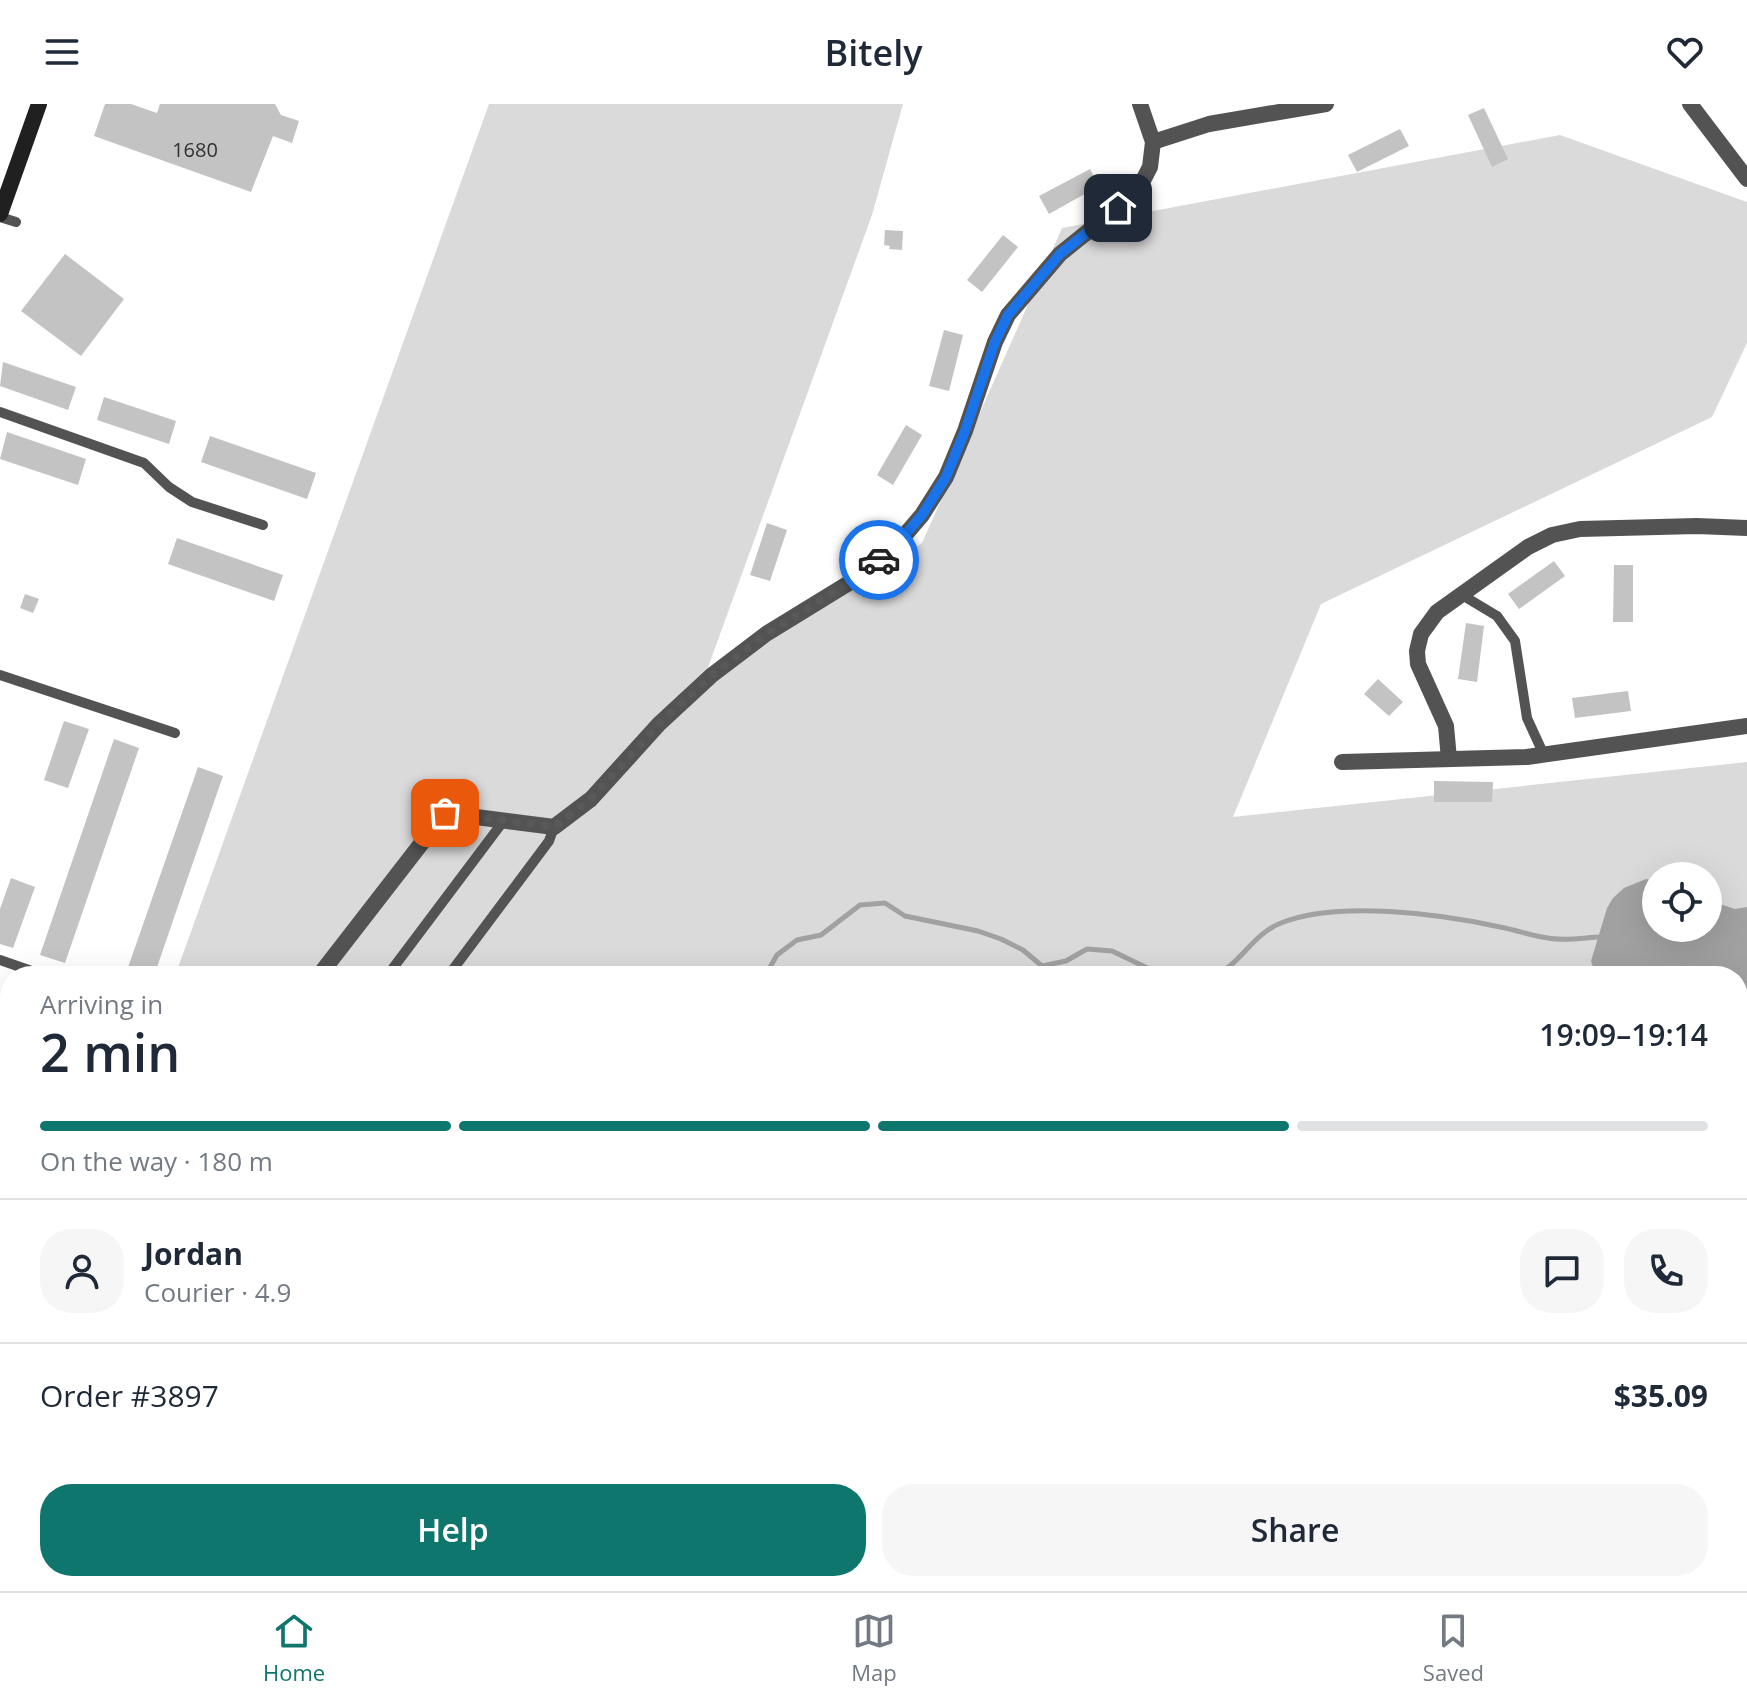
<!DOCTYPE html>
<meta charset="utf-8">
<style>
:root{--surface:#fff;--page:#f6f6f7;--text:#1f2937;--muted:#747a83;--line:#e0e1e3;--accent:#0f766e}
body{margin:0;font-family:"Open Sans",sans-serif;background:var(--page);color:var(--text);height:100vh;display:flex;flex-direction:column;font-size:30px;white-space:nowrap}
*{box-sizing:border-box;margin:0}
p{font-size:26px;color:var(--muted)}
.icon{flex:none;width:44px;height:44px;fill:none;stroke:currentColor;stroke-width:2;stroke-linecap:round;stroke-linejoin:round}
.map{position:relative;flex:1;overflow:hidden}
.side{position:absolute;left:0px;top:862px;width:1748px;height:626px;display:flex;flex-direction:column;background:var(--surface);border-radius:32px 32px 0 0;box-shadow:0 8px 32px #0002}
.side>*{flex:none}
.fabs{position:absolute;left:1642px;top:758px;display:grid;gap:16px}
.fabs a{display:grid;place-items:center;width:80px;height:80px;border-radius:50%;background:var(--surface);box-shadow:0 8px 32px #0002;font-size:40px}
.pin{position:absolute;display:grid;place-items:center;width:68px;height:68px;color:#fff;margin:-34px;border-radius:16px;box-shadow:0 4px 12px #0006}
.courier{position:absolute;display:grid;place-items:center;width:80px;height:80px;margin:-40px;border:6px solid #1a73e8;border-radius:50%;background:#fff;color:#222;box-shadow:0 2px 10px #0007}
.summary em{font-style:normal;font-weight:600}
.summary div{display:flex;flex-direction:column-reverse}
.summary{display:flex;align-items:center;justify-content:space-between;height:136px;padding:0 40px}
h1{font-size:52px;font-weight:600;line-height:60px}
.bar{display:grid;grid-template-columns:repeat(4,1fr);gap:12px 8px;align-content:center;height:96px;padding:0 40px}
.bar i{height:10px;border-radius:6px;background:var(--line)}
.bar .current{background:var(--accent)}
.bar p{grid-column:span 4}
.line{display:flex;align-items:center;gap:20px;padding:0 40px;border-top:2px solid var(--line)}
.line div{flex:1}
.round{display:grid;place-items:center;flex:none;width:84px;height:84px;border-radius:32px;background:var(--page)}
.button{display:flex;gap:16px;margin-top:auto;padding:16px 40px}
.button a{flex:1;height:92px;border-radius:32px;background:var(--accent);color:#fff;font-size:32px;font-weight:600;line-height:92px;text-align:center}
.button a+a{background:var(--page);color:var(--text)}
header{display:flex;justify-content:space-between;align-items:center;height:104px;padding:0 40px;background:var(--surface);font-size:36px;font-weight:600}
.tabs{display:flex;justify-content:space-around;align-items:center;height:112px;border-top:2px solid var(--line);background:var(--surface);font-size:22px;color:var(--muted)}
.tabs a{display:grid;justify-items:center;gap:4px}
.tabs .current{color:var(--accent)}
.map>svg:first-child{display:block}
.green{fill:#dadada;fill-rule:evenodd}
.water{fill:#a1a1a1}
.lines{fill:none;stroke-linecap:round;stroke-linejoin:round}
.stream{stroke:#a1a1a1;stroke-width:5}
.building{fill:#c3c3c3}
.lane{stroke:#535353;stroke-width:10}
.street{stroke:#535353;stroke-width:16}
.secondary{stroke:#202020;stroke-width:16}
.done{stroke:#595959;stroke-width:8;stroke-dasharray:0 14.4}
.route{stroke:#1a73e8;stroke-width:10}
.labels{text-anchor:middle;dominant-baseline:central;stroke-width:6;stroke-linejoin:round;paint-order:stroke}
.number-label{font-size:20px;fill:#313131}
</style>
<header><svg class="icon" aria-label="menu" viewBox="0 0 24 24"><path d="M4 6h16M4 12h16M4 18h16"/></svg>Bitely<svg class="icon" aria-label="heart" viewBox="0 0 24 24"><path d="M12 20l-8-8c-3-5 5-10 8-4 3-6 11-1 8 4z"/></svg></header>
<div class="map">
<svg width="1747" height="1487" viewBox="0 0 1747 1487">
<rect width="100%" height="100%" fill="#fff"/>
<!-- green -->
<g class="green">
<path d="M489 0H903L872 111 702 580 922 439 1062 124 1560 31 1747 98V239L1712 313 1321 500 1233 713 1747 658V1203L1738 1202V872H175ZM1656 772H1708V824H1656Z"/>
<path d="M10 1332V1478H846L836 1487H0V1360Z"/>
</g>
<!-- water -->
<path class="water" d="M1646 775 1656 777V824H1708V796L1735 805 1747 803V884L1738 897V872H1596L1591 857 1607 804 1613 794 1624 784Z"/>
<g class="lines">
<!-- stream -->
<g class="stream">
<path d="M717 872H726"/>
<path d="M765 872 777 851 797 836 821 831 860 801 885 799 905 812 978 827 1001 835 1023 846 1042 862 1066 857 1087 845 1112 847 1164 872"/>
<path d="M1215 872C1241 859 1253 830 1281 819 1338 796 1441 810 1500 823 1516 826 1532 832 1548 834 1564 837 1582 834 1597 833"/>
<path d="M154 1487 158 1478"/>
</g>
</g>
<!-- building -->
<g class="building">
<path d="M105 0H131L157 9 160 0H275L281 11 299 17 292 39 273 32 251 88 94 32Z"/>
<path d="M1484 4 1508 55 1492 63 1468 11Z"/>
<path d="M1400 25 1409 42 1357 68 1348 51Z"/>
<path d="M1090 65 1099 82 1049 110 1039 92Z"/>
<path d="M885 126 903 127 902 146 889 145 890 142 884 141Z"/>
<path d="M1003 131 1018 143 982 188 967 176Z"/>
<path d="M65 150 124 195 81 252 21 207Z"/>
<path d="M944 226 963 231 949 287 929 282Z"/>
<path d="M3 258 76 283 68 306 0 282Z"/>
<path d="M104 293 176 317 169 340 97 316Z"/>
<path d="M906 321 922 331 893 381 877 371Z"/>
<path d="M7 328 86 355 78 381 0 355Z"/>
<path d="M210 332 316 369 307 395 201 358Z"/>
<path d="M767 419 787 426 770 477 750 471Z"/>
<path d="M177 434 283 471 274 497 168 460Z"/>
<path d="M1554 457 1565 472 1519 505 1508 490Z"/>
<path d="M1614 461H1633V518H1613Z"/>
<path d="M25 490 39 495 33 509 20 504Z"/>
<path d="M1466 519 1484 522 1477 578 1458 575Z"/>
<path d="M1378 575 1403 598 1389 612 1364 590Z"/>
<path d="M1628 587 1631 607 1575 614 1572 594Z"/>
<path d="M64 617 89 625 68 684 44 676Z"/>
<path d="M114 635 139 644 65 859 40 851Z"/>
<path d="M198 663 223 672 189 770 154 872H125Z"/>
<path d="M1434 677 1493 678 1492 698H1434Z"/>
<path d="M11 774 35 783 13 844 0 840V805Z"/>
</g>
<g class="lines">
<!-- lane -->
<g class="lane">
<path d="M0 113 16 118"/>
<path d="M0 308 144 359 169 383 192 398 263 421"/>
<path d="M1462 491 1497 512 1515 537 1527 614 1544 651"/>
<path d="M0 571 175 629"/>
<path d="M0 856 46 872"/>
<path d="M387 872 505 715"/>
<path d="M448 872 549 737 554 723"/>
<path d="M1738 1296 1747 1298"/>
<path d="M1738 1417 1747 1419"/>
<path d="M1260 1487C1277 1475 1292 1478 1310 1487"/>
<path d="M1597 1487 1599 1478"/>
</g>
<!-- street -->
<g class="street">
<path d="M1690 0 1747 75"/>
<path d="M1153 38 1209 20 1326 0"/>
<path d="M1449 655 1446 622 1418 560 1417 547 1421 530 1437 508 1528 443 1552 431 1580 425 1697 422 1747 424"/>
<path d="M1342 658 1527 653 1747 622"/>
<path d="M315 872 321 869 445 709 554 723 591 695 659 620 712 571 766 530 862 471 893 445 922 411 946 373 965 327 995 238 1008 211 1060 150 1137 88 1150 63 1153 38 1140 0"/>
<path d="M0 1448 10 1440"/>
</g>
<!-- secondary -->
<path class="secondary" d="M0 110 39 0"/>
</g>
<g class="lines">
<!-- done -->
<path class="done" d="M445 709 554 723 591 695 659 620 712 571 766 530 862 471 879 456"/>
<!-- route -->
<path class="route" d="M879 456 893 445 922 411 946 373 965 327 995 238 1008 211 1060 150 1118 104"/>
</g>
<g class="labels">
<!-- number labels -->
<g class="number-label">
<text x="195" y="45">1680</text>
</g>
</g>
</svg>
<div class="fabs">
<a><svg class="icon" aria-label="locate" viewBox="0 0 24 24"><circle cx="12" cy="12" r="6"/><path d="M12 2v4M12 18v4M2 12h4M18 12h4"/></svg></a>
</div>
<div class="pin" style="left:445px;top:709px;background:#ea580c"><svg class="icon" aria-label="bag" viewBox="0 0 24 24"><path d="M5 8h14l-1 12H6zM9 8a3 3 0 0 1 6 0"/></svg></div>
<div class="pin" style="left:1118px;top:104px;background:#1f2937"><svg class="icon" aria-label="home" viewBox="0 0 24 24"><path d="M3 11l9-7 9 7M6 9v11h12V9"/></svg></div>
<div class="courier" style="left:879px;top:456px"><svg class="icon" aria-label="car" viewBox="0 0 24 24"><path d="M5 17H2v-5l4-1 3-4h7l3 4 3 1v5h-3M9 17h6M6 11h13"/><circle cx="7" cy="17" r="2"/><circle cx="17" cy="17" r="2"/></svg></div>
<section class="side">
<div class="summary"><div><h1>2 min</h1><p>Arriving in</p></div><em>19:09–19:14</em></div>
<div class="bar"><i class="current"></i><i class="current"></i><i class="current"></i><i></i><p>On the way · 180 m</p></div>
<div class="line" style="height:144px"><a class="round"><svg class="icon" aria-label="person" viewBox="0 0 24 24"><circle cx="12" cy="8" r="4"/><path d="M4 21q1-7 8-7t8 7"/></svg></a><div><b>Jordan</b><p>Courier · 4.9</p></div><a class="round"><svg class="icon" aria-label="chat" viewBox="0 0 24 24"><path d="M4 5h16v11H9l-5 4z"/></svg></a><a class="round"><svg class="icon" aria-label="phone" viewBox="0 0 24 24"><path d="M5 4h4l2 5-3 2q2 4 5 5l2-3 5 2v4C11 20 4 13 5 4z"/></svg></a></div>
<div class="line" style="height:104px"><div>Order #3897</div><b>$35.09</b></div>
<div class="button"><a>Help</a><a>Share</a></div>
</section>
</div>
<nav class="tabs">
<a class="current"><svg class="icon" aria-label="home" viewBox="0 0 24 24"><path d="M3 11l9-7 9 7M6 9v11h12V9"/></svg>Home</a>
<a><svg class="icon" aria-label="map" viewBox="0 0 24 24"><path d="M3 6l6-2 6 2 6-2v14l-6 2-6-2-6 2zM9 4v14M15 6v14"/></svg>Map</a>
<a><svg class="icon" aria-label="saved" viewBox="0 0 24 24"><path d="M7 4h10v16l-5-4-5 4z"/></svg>Saved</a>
</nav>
